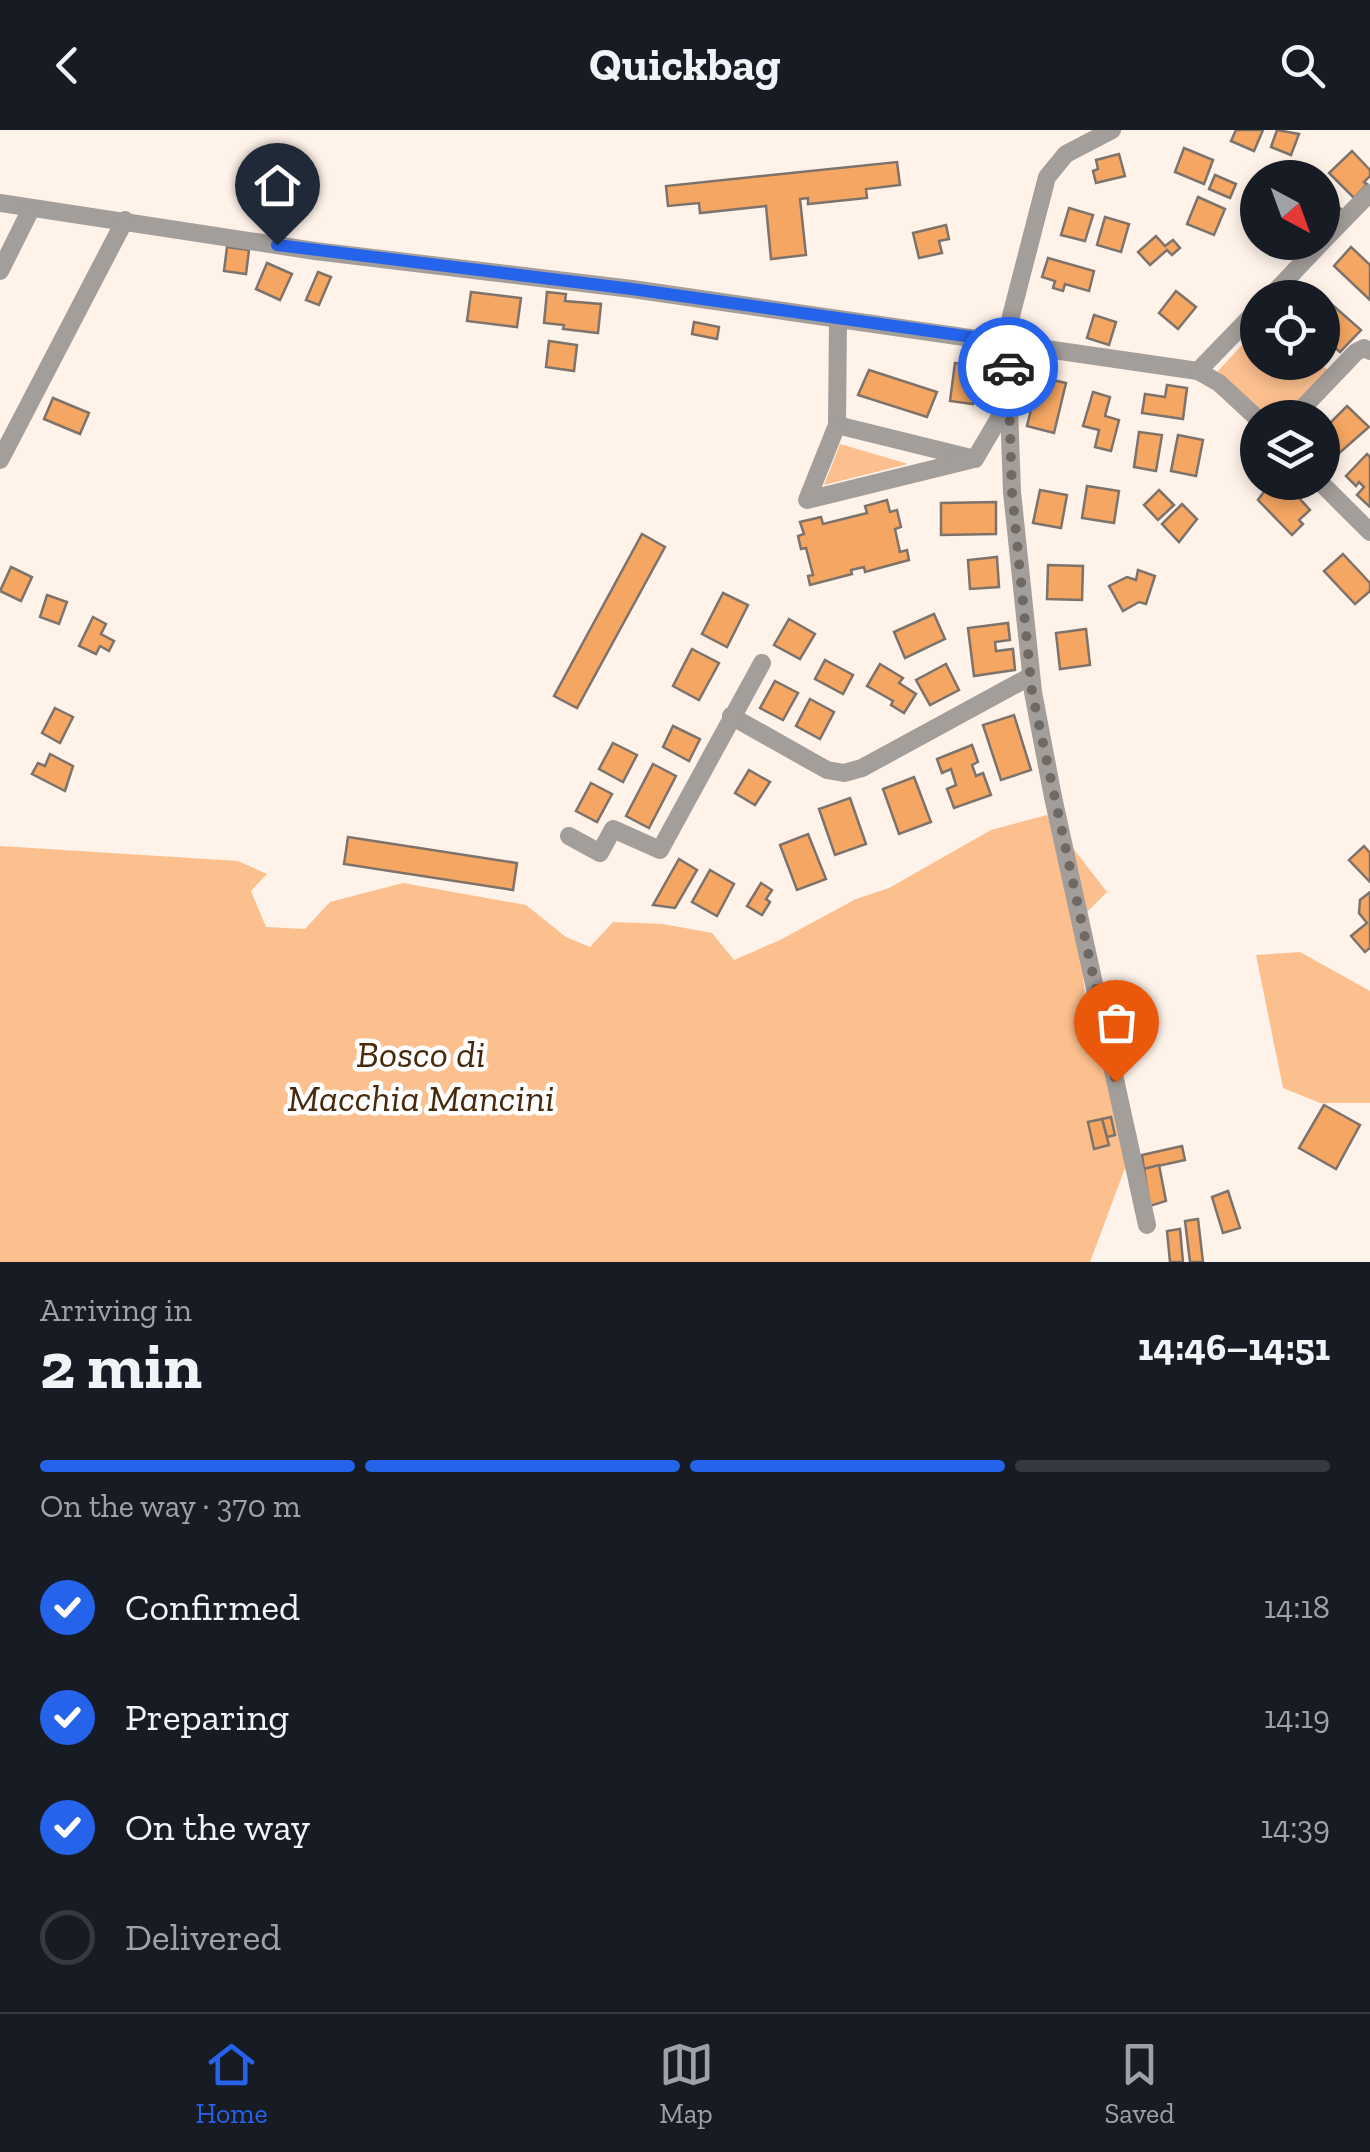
<!DOCTYPE html>
<meta charset="utf-8">
<style>
:root{--surface:#171b24;--page:#242831;--text:#f1f3f6;--muted:#9ea1a6;--line:#363941;--accent:#2563eb}
body{margin:0;font-family:"Zilla Slab",serif;background:var(--page);color:var(--text);height:100vh;display:flex;flex-direction:column;font-size:38px;white-space:nowrap}
*{box-sizing:border-box;margin:0}
p{font-size:32px;color:var(--muted)}
.icon{flex:none;width:55px;height:55px;fill:none;stroke:currentColor;stroke-width:2;stroke-linecap:round;stroke-linejoin:round}
.map{position:relative;height:1132px;overflow:hidden}
.details{display:flex;flex-direction:column;background:var(--surface);flex:1}
.details>*{flex:none}
.needle{width:65px;rotate:139deg}
.controls{position:absolute;left:1240px;top:30px;display:grid;gap:20px}
.controls a{display:grid;place-items:center;width:100px;height:100px;border-radius:50%;background:var(--surface);box-shadow:0 5px 15px #0003;font-size:50px}
.pin{position:absolute;display:grid;place-items:center;width:85px;height:85px;color:#fff;margin:-102px -42px;border-radius:50% 50% 50% 0;rotate:-45deg;box-shadow:0 0 10px #0007}
.pin .icon{rotate:45deg}
.courier{position:absolute;display:grid;place-items:center;width:100px;height:100px;margin:-50px;border:8px solid #2563eb;border-radius:50%;background:#fff;color:#222;box-shadow:0 2px 12px #0007}
.summary em{font-style:normal;font-weight:700}
.summary div{display:flex;flex-direction:column-reverse}
.summary{display:flex;align-items:center;justify-content:space-between;height:170px;padding:0 40px}
h1{font-size:65px;font-weight:700;line-height:75px}
.bar{display:grid;grid-template-columns:repeat(4,1fr);gap:15px 10px;align-content:center;height:120px;padding:0 40px}
.bar i{height:12px;border-radius:8px;background:var(--line)}
.bar .current{background:var(--accent)}
.bar p{grid-column:span 4}
ol{padding:0 40px;list-style:none}
li{display:flex;align-items:center;gap:30px;height:110px}
li p{margin-inline-start:auto}
li .icon{padding:10px;border-radius:50%;background:var(--accent);color:#fff;stroke-width:4}
li:last-child{color:var(--muted)}
li i{width:55px;height:55px;border:5px solid var(--line);border-radius:50%}
header{display:flex;justify-content:space-between;align-items:center;height:130px;padding:0 40px;background:var(--surface);font-size:45px;font-weight:700}
.tabs{display:flex;justify-content:space-around;align-items:center;height:140px;border-top:2px solid var(--line);background:var(--surface);font-size:28px;color:var(--muted)}
.tabs a{display:grid;justify-items:center;gap:5px}
.tabs .current{color:var(--accent)}
.map>svg:first-child{display:block}
.green{fill:#fcc08e}
.building{fill:#f4a662;stroke:#7e736b;stroke-width:2.5}
.lines{fill:none;stroke-linecap:round;stroke-linejoin:round}
.minor{stroke:#a39e9a;stroke-width:18}
.done{stroke:#706963;stroke-width:10;stroke-dasharray:0 18}
.route{stroke:#2563eb;stroke-width:12}
.labels{text-anchor:middle;dominant-baseline:central;stroke-width:9;stroke-linejoin:round;paint-order:stroke}
.park-label{font-size:38px;font-style:italic;fill:#48290c;stroke:#fff}
</style>
<header><svg class="icon" aria-label="back" viewBox="0 0 24 24"><path d="M15 5l-7 7 7 7"/></svg>Quickbag<svg class="icon" aria-label="search" viewBox="0 0 24 24"><circle cx="10" cy="10" r="6"/><path d="M15 15l6 6"/></svg></header>
<div class="map">
<svg width="1370" height="1132" viewBox="0 0 1370 1132">
<rect width="100%" height="100%" fill="#fef2e9"/>
<!-- green -->
<g class="green">
<path d="M1257 199 1258 232 1320 233 1329 241 1286 288 1266 287 1217 242Z"/>
<path d="M840 314 908 334 824 355Z"/>
<path d="M1047 685 1107 762 1078 791 1090 919 1117 947 1137 1006 1090 1132H0V716L238 731 267 744 251 761 266 797 305 799 330 772 403 753 526 775 566 807 590 817 613 792 663 794 712 803 734 830 780 810 856 769 889 758 991 700Z"/>
<path d="M1300 822 1370 861V973H1320L1283 958 1256 825Z"/>
</g>
<!-- building -->
<g class="building">
<path d="M1236 0H1263L1254 21 1231 11Z"/>
<path d="M1277 0 1299 4 1291 25 1271 17Z"/>
<path d="M1184 18 1213 30 1204 54 1175 42Z"/>
<path d="M1352 21 1370 40V46L1364 52 1367 54 1354 68 1329 43Z"/>
<path d="M1119 24 1125 46 1096 53 1093 41 1098 39 1096 30Z"/>
<path d="M897 32 900 55 866 59 867 68 808 74V68L800 69 806 125 771 129 766 76 700 83 699 73 668 76 666 56Z"/>
<path d="M1215 45 1236 54 1230 68 1209 59Z"/>
<path d="M1322 62 1341 79 1323 98H1322Z"/>
<path d="M1198 67 1225 79 1214 105 1187 94Z"/>
<path d="M1069 78 1093 85 1085 111 1061 105Z"/>
<path d="M1105 87 1129 94 1121 122 1097 115Z"/>
<path d="M946 95 949 109 939 111 942 123 919 128 913 103Z"/>
<path d="M1156 106 1165 116 1173 110 1180 118 1172 125 1167 120 1150 135 1138 122Z"/>
<path d="M227 117 249 120 246 144 224 141Z"/>
<path d="M1351 117 1370 135V170L1334 136Z"/>
<path d="M1048 128 1094 141 1089 161 1065 154 1063 161 1053 158 1055 151 1042 147Z"/>
<path d="M267 133 292 144 280 170 256 159Z"/>
<path d="M318 142 331 147 319 175 306 170Z"/>
<path d="M1313 158 1361 200 1340 222 1322 206V168H1304Z"/>
<path d="M1176 161 1196 177 1178 199 1159 183Z"/>
<path d="M471 162 521 168 517 197 467 191Z"/>
<path d="M547 162 566 164 565 171 601 174 598 203 563 199 564 195 544 193Z"/>
<path d="M1094 185 1116 192 1109 215 1087 208Z"/>
<path d="M694 192 719 197 717 209 692 204Z"/>
<path d="M549 211 577 215 574 241 546 237Z"/>
<path d="M955 233 984 237 979 271 974 270 973 274 950 271Z"/>
<path d="M869 240 937 262 927 287 858 265Z"/>
<path d="M1039 247 1066 253 1054 303 1027 296Z"/>
<path d="M1167 255 1187 258 1183 289 1142 283 1145 264 1165 267Z"/>
<path d="M1093 262 1110 267 1105 286 1119 290 1111 321 1095 317 1099 300 1083 296Z"/>
<path d="M53 268 89 283 80 304 44 289Z"/>
<path d="M1347 276 1369 297 1337 325 1322 310V301Z"/>
<path d="M1139 302 1162 305 1156 341 1134 337Z"/>
<path d="M1178 305 1203 310 1196 346 1171 341Z"/>
<path d="M1367 324 1370 327V377L1357 365 1364 357 1359 352 1356 356 1346 346Z"/>
<path d="M1271 352H1280L1286 359 1292 353 1304 365 1300 369 1310 380 1299 390 1303 394 1292 405 1258 370Z"/>
<path d="M1087 356 1119 361 1114 393 1082 388Z"/>
<path d="M1040 360 1067 365 1061 398 1033 393Z"/>
<path d="M1159 360 1174 375 1158 390 1144 375Z"/>
<path d="M887 370 890 382 897 380 901 397 895 399 900 422 907 420 909 430 865 442 864 437 851 440 852 444 810 455 808 446 813 445 806 418 801 419 798 406 804 404 800 392 821 387 823 394 867 383 865 376Z"/>
<path d="M996 372V404L941 405V373Z"/>
<path d="M1182 374 1197 389 1179 412 1162 394Z"/>
<path d="M642 404 665 417 577 578 554 566Z"/>
<path d="M1343 424 1370 453V461L1355 474 1324 441Z"/>
<path d="M997 427 999 457 970 459 968 430Z"/>
<path d="M1048 435 1083 436 1082 470 1047 469Z"/>
<path d="M11 437 32 447 21 471 0 461Z"/>
<path d="M1138 440 1155 446 1146 474 1139 472 1123 481 1109 456 1127 447 1136 450Z"/>
<path d="M723 463 748 475 727 517 702 504Z"/>
<path d="M47 465 67 472 59 494 40 487Z"/>
<path d="M934 484 945 509 905 528 894 502Z"/>
<path d="M93 487 106 494 101 504 114 511 109 521 100 516 96 524 79 516Z"/>
<path d="M789 489 815 504 800 529 774 515Z"/>
<path d="M1008 493 1010 510 995 512 996 521 1013 519 1015 540 974 546 968 498Z"/>
<path d="M1086 499 1090 535 1060 539 1056 503Z"/>
<path d="M692 519 719 533 699 570 673 556Z"/>
<path d="M825 530 853 545 843 564 815 549Z"/>
<path d="M880 534 903 548 899 553 916 564 904 583 891 575 893 571 867 556Z"/>
<path d="M946 534 959 560 930 575 916 550Z"/>
<path d="M775 551 798 563 783 590 760 578Z"/>
<path d="M810 569 834 582 820 609 796 596Z"/>
<path d="M55 578 73 587 60 613 42 603Z"/>
<path d="M1014 585 1031 640 1001 650 983 595Z"/>
<path d="M673 596 700 609 689 631 663 617Z"/>
<path d="M613 613 637 625 623 652 599 639Z"/>
<path d="M972 615 978 632 972 635 976 646 983 643 991 665 954 678 947 659 956 655 951 639 942 643 937 629Z"/>
<path d="M50 624 73 636 65 661 32 644 38 633 45 636Z"/>
<path d="M653 634 676 646 649 698 626 686Z"/>
<path d="M749 640 770 652 755 675 735 663Z"/>
<path d="M914 647 931 692 899 704 883 659Z"/>
<path d="M591 653 612 664 597 692 576 681Z"/>
<path d="M850 668 866 714 835 725 819 679Z"/>
<path d="M808 704 826 749 797 760 780 715Z"/>
<path d="M348 707 517 733 513 760 344 734Z"/>
<path d="M1364 716 1370 723V752L1349 730Z"/>
<path d="M679 729 697 740 675 778 653 775Z"/>
<path d="M710 740 734 754 717 786 692 772Z"/>
<path d="M761 753 772 760 766 769 770 772 762 785 747 776Z"/>
<path d="M1370 762V818L1365 822 1351 806 1367 793 1359 783 1360 770Z"/>
<path d="M1324 975 1360 995 1336 1039 1299 1018Z"/>
<path d="M1111 987 1115 1005 1107 1007 1102 989Z"/>
<path d="M1102 989 1109 1015 1094 1019 1088 992Z"/>
<path d="M1182 1016 1185 1030 1144 1039 1142 1025Z"/>
<path d="M1159 1035 1166 1071 1150 1076 1144 1039Z"/>
<path d="M1228 1061 1240 1098 1223 1103 1212 1067Z"/>
<path d="M1198 1089 1203 1132H1190L1185 1091Z"/>
<path d="M1180 1099 1183 1132H1170L1167 1101Z"/>
</g>
<g class="lines">
<!-- minor -->
<g class="minor">
<path d="M1112 0 1066 24 1047 47 1011 186 1008 250 1012 362 1033 562 1053 667 1147 1095"/>
<path d="M0 73 315 121 632 159 1198 241 1219 253 1258 289"/>
<path d="M1322 112 1370 63"/>
<path d="M0 141 31 79"/>
<path d="M1269 168 1322 112"/>
<path d="M838 190 837 295 975 329 1009 271"/>
<path d="M1198 241 1258 179"/>
<path d="M1293 288 1356 222 1364 218 1370 221"/>
<path d="M837 295 807 370 970 330"/>
<path d="M0 330 125 90"/>
<path d="M1320 352 1370 402"/>
<path d="M731 586 827 640 844 643 862 638 1031 546"/>
<path d="M569 706 600 723 613 699 660 720 762 533"/>
</g>
</g>
<g class="lines">
<!-- done -->
<path class="done" d="M1008 237 1012 362 1032 562 1116 952"/>
<!-- route -->
<path class="route" d="M277 115 632 159 1008 212V237"/>
</g>
<g class="labels">
<!-- park labels -->
<g class="park-label">
<text x="421" y="924">Bosco di<tspan x="421" dy="44">Macchia Mancini</tspan></text>
</g>
</g>
</svg>
<div class="controls">
<a><svg class="needle" viewBox="-14 -14 28 28"><path d="M0-13l5 13h-10z" fill="#e53935"/><path d="M0 13l5-13h-10z" fill="#9ea1a6"/></svg></a>
<a><svg class="icon" aria-label="locate" viewBox="0 0 24 24"><circle cx="12" cy="12" r="6"/><path d="M12 2v4M12 18v4M2 12h4M18 12h4"/></svg></a>
<a><svg class="icon" aria-label="layers" viewBox="0 0 24 24"><path d="M12 4l9 5-9 5-9-5zM3 14l9 5 9-5"/></svg></a>
</div>
<div class="pin" style="left:1116px;top:952px;background:#ea580c"><svg class="icon" aria-label="bag" viewBox="0 0 24 24"><path d="M5 8h14l-1 12H6zM9 8a3 3 0 0 1 6 0"/></svg></div>
<div class="pin" style="left:277px;top:115px;background:#1f2937"><svg class="icon" aria-label="home" viewBox="0 0 24 24"><path d="M3 11l9-7 9 7M6 9v11h12V9"/></svg></div>
<div class="courier" style="left:1008px;top:237px"><svg class="icon" aria-label="car" viewBox="0 0 24 24"><path d="M5 17H2v-5l4-1 3-4h7l3 4 3 1v5h-3M9 17h6M6 11h13"/><circle cx="7" cy="17" r="2"/><circle cx="17" cy="17" r="2"/></svg></div>
</div>
<section class="details">
<div class="summary"><div><h1>2 min</h1><p>Arriving in</p></div><em>14:46–14:51</em></div>
<div class="bar"><i class="current"></i><i class="current"></i><i class="current"></i><i></i><p>On the way · 370 m</p></div>
<ol>
<li><svg class="icon" aria-label="check" viewBox="0 0 24 24"><path d="M5 12l5 5 9-10"/></svg>Confirmed<p>14:18</p></li>
<li><svg class="icon" aria-label="check" viewBox="0 0 24 24"><path d="M5 12l5 5 9-10"/></svg>Preparing<p>14:19</p></li>
<li><svg class="icon" aria-label="check" viewBox="0 0 24 24"><path d="M5 12l5 5 9-10"/></svg>On the way<p>14:39</p></li>
<li><i></i>Delivered</li>
</ol>
</section>
<nav class="tabs">
<a class="current"><svg class="icon" aria-label="home" viewBox="0 0 24 24"><path d="M3 11l9-7 9 7M6 9v11h12V9"/></svg>Home</a>
<a><svg class="icon" aria-label="map" viewBox="0 0 24 24"><path d="M3 6l6-2 6 2 6-2v14l-6 2-6-2-6 2zM9 4v14M15 6v14"/></svg>Map</a>
<a><svg class="icon" aria-label="saved" viewBox="0 0 24 24"><path d="M7 4h10v16l-5-4-5 4z"/></svg>Saved</a>
</nav>
